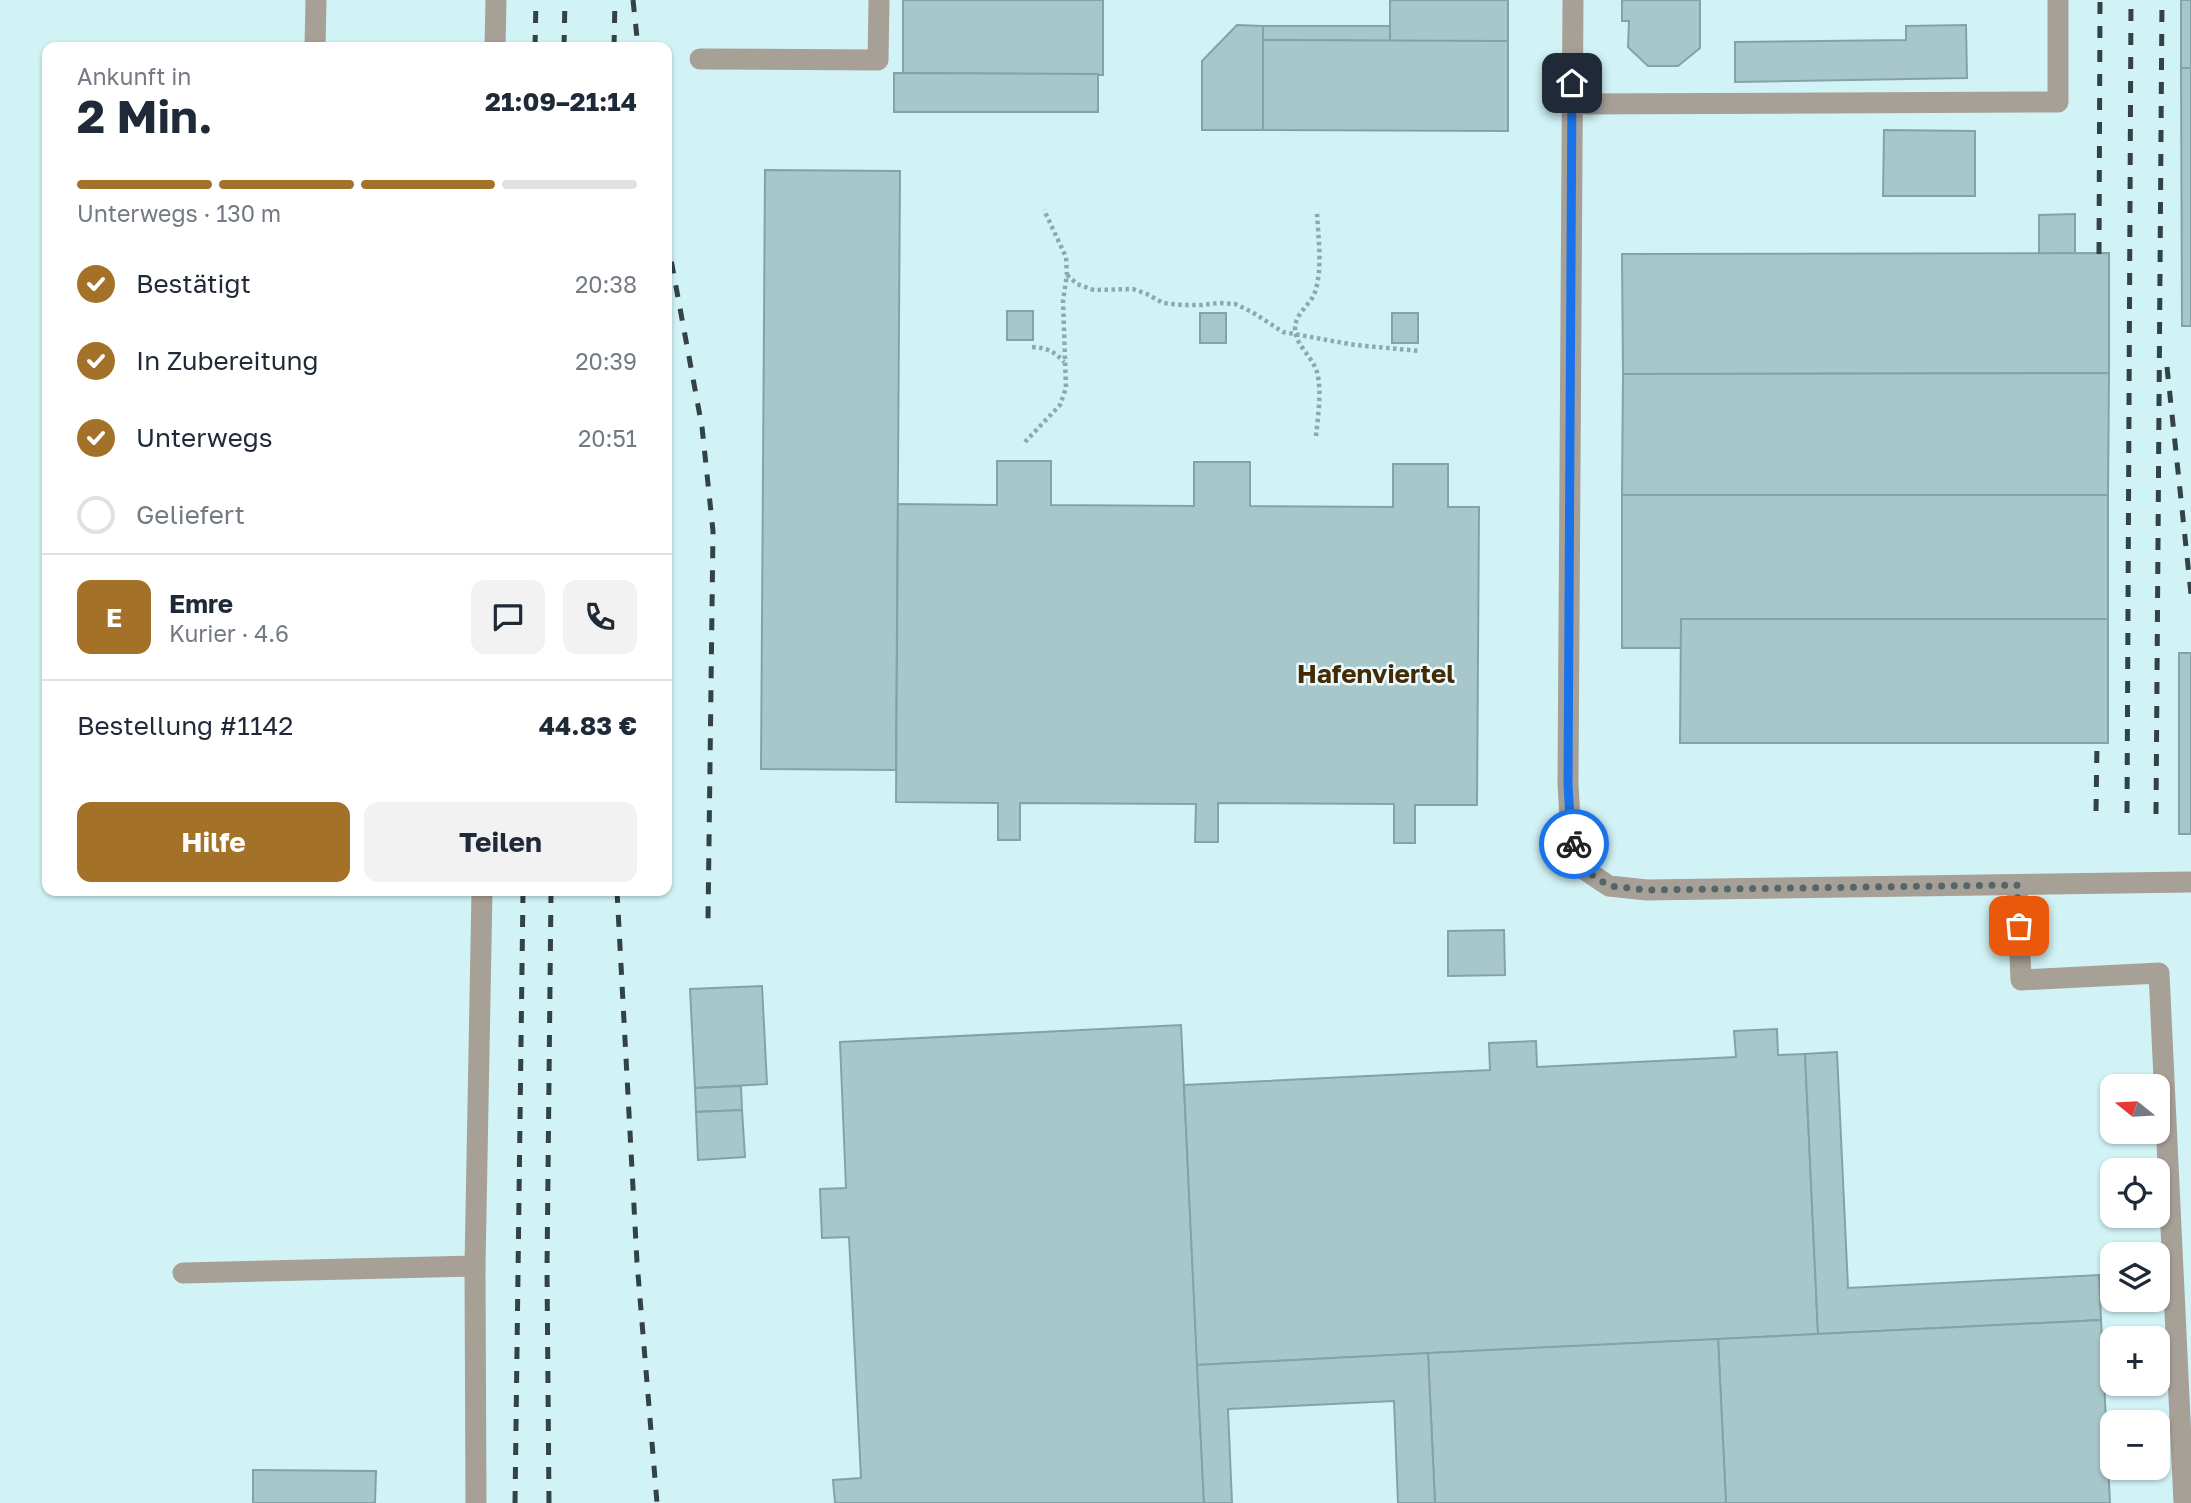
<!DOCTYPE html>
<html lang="de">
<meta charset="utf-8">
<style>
:root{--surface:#fff;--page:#f2f2f3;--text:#1f2937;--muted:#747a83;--line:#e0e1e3;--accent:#a47128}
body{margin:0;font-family:"Golos Text",sans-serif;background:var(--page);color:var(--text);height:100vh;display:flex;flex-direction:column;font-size:26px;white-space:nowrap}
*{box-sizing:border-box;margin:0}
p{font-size:23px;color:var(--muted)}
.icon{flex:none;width:38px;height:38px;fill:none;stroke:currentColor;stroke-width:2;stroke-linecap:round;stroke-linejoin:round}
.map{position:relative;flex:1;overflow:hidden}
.details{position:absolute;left:42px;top:42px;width:630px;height:854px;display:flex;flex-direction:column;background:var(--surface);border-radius:14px;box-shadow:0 2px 5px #0004}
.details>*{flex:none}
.needle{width:46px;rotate:288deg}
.fabs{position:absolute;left:2100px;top:1074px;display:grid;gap:14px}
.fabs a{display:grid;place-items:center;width:70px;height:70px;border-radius:14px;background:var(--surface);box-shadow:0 2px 5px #0004;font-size:35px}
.pin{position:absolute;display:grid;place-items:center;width:60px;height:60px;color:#fff;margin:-30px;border-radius:14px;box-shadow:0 4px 10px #0006}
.courier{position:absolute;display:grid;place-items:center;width:70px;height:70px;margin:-35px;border:5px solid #1a73e8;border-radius:50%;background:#fff;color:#222;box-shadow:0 2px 9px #0007}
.summary em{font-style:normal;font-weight:700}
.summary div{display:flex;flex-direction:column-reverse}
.summary{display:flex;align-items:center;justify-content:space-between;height:119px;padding:0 35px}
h1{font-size:46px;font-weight:700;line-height:52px}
.bar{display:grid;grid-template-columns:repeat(4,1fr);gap:10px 7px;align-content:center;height:84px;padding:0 35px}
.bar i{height:9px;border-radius:5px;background:var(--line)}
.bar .on{background:var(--accent)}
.bar p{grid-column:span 4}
.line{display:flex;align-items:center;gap:18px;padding:0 35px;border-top:2px solid var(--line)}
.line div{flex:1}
.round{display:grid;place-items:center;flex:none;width:74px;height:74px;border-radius:14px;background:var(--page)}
ol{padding:0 35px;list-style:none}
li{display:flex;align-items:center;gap:21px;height:77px}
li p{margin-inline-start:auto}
li .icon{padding:7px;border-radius:50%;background:var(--accent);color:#fff;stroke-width:4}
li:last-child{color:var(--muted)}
li i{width:38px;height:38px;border:4px solid var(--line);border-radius:50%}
.primary-button{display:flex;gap:14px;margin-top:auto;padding:14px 35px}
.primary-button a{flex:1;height:80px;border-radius:14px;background:var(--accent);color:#fff;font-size:28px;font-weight:700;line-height:80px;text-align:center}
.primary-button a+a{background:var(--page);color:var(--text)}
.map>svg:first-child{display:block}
.building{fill:#a8c7cb;stroke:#84a3a6;stroke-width:2}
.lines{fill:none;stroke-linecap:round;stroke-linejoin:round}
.path{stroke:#8fa9ab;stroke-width:4.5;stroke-dasharray:3.5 3.5;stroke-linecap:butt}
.minor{stroke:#a7a097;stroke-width:21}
.rail{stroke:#334245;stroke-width:5;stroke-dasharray:12 12;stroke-linecap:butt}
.done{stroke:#536668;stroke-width:7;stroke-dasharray:0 12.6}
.route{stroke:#1a73e8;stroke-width:9}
.labels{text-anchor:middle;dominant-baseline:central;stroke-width:5;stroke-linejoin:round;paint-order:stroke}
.district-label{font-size:26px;font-weight:bold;fill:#432b07;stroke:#effcfd}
</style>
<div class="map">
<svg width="2191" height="1503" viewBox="0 0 2191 1503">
<rect width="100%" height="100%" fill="#d2f3f6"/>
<!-- building -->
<g class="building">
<path d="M903 0H1103V75L903 73Z"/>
<rect x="1390" y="0" width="118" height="41"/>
<path d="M1622 0H1700V48L1678 66H1648L1628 47 1629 21H1622Z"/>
<rect x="2181" y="0" width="10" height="68"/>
<path d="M1237 25 1263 26V130H1202V61Z"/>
<path d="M1966 25 1967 78 1735 82V42L1906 40V26Z"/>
<path d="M1263 26H1390V41L1263 40Z"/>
<path d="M1263 40 1508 41V131L1263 130Z"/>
<path d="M2181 68H2191V326H2182Z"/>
<path d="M894 73 1098 74V112H894Z"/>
<path d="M1884 130 1975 131V196H1883Z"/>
<path d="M765 170 900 171 896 770 761 769Z"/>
<path d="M2075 214V253L2039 254V215Z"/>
<path d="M2109 253V373L1623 374 1622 254Z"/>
<rect x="1007" y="311" width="26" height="29"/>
<rect x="1200" y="313" width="26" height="30"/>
<rect x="1392" y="313" width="26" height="30"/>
<path d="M2109 373 2108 495H1622L1623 374Z"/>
<path d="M997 461H1051V505L1194 506V462H1250V506L1393 507V464H1448V507H1479L1477 805H1415V843H1394V804L1218 803V842H1195L1196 804 1020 803V840H998V803L896 802 898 504 997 505Z"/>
<path d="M1622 495H2108V619H1681V648H1622Z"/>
<path d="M1681 619H2108V743H1680Z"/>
<rect x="2179" y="653" width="12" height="181"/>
<path d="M1504 930 1505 975 1448 976V931Z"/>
<path d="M762 986 767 1084 695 1088 690 989Z"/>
<path d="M1181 1025 1204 1503H835L833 1480 861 1478 849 1237 822 1238 820 1189 846 1188 840 1042Z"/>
<path d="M1777 1029 1778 1055 1805 1054 1818 1334 1197 1365 1184 1085 1490 1070 1489 1043 1536 1041 1537 1067 1736 1057 1734 1031Z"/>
<path d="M1837 1052 1848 1288 2099 1275 2101 1320 1818 1334 1805 1054Z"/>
<path d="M741 1086 742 1110 696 1112 695 1088Z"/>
<path d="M742 1110 745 1157 698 1160 696 1112Z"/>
<path d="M2101 1320 2110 1503H1726L1718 1339Z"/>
<path d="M1718 1339 1726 1503H1435L1428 1353Z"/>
<path d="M1428 1353 1435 1503H1398L1394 1401 1228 1409 1232 1503H1204L1197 1365Z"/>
<path d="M253 1470 376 1471 375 1503H253Z"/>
</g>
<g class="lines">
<!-- path -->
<g class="path">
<path d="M1067 275 1077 284 1094 290 1133 289 1147 294 1163 303 1182 305H1202L1218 303 1235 304 1252 312 1283 332 1355 345 1420 351"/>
<path d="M1032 347C1047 348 1054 351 1064 362"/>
<path d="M1316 436C1318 415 1322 392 1317 372 1312 356 1296 346 1295 329 1295 313 1310 306 1315 292 1323 268 1318 237 1317 212"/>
<path d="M1025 442 1060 405 1066 388 1063 300 1067 275 1066 257 1044 210"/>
</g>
<!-- minor -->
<g class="minor">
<path d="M1573 0 1568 784 1571 836 1582 868 1609 886 1647 890 2191 882"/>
<path d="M315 47 316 0"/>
<path d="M495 47 496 0"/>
<path d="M700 59 878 60 879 0"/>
<path d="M1572 104 2058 102V0"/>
<path d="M2017 885 2021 980 2159 973 2184 1503"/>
<path d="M183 1273 475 1266"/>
<path d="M476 1503 475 1266 482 891"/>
</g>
<!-- rail -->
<g class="rail">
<path d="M633 0 638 47"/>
<path d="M535 47 536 0"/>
<path d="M564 47 565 0"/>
<path d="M614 47 615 0"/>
<path d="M667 238 702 427 713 531 708 920"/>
<path d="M2099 254 2100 0"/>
<path d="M2167 367 2191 594"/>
<path d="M2096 811 2097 743"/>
<path d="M2127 813 2131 0"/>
<path d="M2156 814 2162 0"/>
<path d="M617 891 637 1262 657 1503"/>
<path d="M515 1503 523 891"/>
<path d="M549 1503 547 1269 551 891"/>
</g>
</g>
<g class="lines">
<!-- done -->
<path class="done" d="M1574 844 1582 868 1609 886 1647 890 2017 885 2019 926"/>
<!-- route -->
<path class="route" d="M1572 83 1568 784 1571 836 1574 844"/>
</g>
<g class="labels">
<!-- district labels -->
<g class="district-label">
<text x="1376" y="673">Hafenviertel</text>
</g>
</g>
</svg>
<div class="fabs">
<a><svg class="needle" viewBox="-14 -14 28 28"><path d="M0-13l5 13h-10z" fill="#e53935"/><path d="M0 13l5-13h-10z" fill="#747a83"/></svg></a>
<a><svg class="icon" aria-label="locate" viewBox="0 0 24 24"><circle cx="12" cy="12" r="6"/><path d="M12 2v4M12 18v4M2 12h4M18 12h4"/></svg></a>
<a><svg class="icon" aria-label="layers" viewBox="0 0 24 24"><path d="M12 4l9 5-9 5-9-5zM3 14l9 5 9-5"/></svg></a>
<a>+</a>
<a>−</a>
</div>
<div class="pin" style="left:2019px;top:926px;background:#ea580c"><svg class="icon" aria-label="bag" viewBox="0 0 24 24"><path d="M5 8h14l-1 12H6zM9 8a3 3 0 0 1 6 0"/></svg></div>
<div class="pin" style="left:1572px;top:83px;background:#1f2937"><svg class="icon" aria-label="home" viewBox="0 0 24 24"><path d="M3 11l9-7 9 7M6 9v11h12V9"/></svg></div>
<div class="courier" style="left:1574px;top:844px"><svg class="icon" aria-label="bike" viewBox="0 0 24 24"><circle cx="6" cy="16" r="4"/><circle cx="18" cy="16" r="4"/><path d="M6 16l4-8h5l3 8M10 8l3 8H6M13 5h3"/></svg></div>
<section class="details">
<div class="summary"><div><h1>2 Min.</h1><p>Ankunft in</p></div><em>21:09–21:14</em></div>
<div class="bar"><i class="on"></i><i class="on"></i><i class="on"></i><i></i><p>Unterwegs · 130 m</p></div>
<ol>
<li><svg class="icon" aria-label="check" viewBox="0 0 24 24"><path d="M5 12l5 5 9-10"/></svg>Bestätigt<p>20:38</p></li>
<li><svg class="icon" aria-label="check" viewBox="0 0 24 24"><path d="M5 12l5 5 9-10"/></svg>In Zubereitung<p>20:39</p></li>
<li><svg class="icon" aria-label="check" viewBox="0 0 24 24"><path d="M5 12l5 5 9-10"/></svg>Unterwegs<p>20:51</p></li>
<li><i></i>Geliefert</li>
</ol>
<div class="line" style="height:126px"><b class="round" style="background:var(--accent);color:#fff">E</b><div><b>Emre</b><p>Kurier · 4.6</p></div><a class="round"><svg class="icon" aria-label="chat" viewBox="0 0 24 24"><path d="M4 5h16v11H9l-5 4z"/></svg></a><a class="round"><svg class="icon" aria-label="phone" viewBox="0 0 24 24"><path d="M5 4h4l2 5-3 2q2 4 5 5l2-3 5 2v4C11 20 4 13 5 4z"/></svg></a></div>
<div class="line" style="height:91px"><div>Bestellung #1142</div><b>44.83 €</b></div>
<div class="primary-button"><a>Hilfe</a><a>Teilen</a></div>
</section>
</div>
